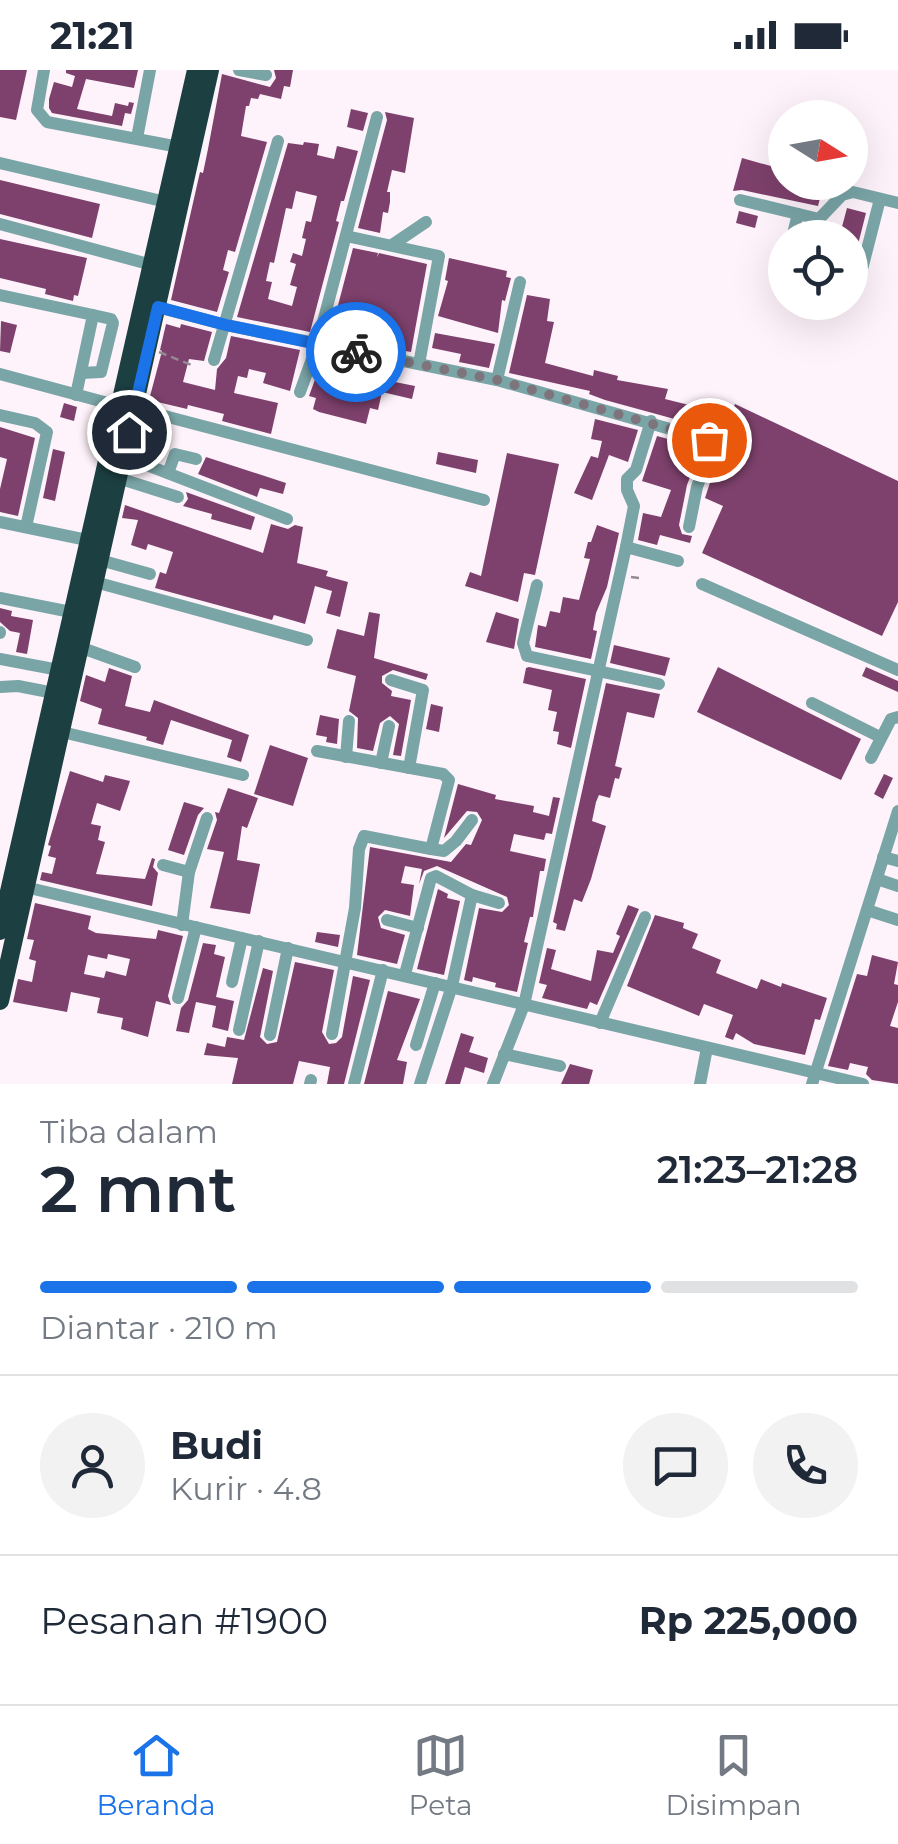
<!DOCTYPE html>
<html lang="id">
<meta charset="utf-8">
<style>
:root{--surface:#fff;--page:#f2f2f3;--text:#1f2937;--muted:#747a83;--line:#e0e1e3;--accent:#1a73e8}
body{margin:0;font-family:Montserrat,sans-serif;background:var(--page);color:var(--text);height:100vh;display:flex;flex-direction:column;font-size:38px;white-space:nowrap}
*{box-sizing:border-box;margin:0}
p{font-size:32px;color:var(--muted)}
.icon{flex:none;width:55px;height:55px;fill:none;stroke:currentColor;stroke-width:2;stroke-linecap:round;stroke-linejoin:round}
.map{position:relative;height:1014px;overflow:hidden}
.side{display:flex;flex-direction:column;background:var(--surface);flex:1}
.side>*{flex:none}
.needle{width:65px;rotate:101deg}
.buttons{position:absolute;left:768px;top:30px;display:grid;gap:20px}
.buttons a{display:grid;place-items:center;width:100px;height:100px;border-radius:50%;background:var(--surface);box-shadow:0 10px 40px #0002;font-size:50px}
.pin{position:absolute;display:grid;place-items:center;width:85px;height:85px;color:#fff;margin:-42px;border:5px solid #fff;border-radius:50%;box-shadow:0 2px 10px #0007}
.courier{position:absolute;display:grid;place-items:center;width:100px;height:100px;margin:-50px;border:8px solid #1a73e8;border-radius:50%;background:#fff;color:#222;box-shadow:0 2px 12px #0007}
.head em{font-style:normal;font-weight:600}
.head div{display:flex;flex-direction:column-reverse}
.head{display:flex;align-items:center;justify-content:space-between;height:170px;padding:0 40px}
h1{font-size:65px;font-weight:600;line-height:75px}
.bar{display:grid;grid-template-columns:repeat(4,1fr);gap:15px 10px;align-content:center;height:120px;padding:0 40px}
.bar i{height:12px;border-radius:8px;background:var(--line)}
.bar .active{background:var(--accent)}
.bar p{grid-column:span 4}
.line{display:flex;align-items:center;gap:25px;padding:0 40px;border-top:2px solid var(--line)}
.line div{flex:1}
.round{display:grid;place-items:center;flex:none;width:105px;height:105px;border-radius:52px;background:var(--page)}
.status{display:flex;justify-content:space-between;align-items:center;height:70px;padding:0 50px;background:var(--surface);direction:ltr}
.status svg{height:28px;fill:currentColor}
.tab-bar{display:flex;justify-content:space-around;align-items:center;height:140px;border-top:2px solid var(--line);background:var(--surface);font-size:28px;color:var(--muted)}
.tab-bar a{display:grid;justify-items:center;gap:5px}
.tab-bar .active{color:var(--accent)}
.map>svg:first-child{display:block}
.building{fill:#7e416d;fill-rule:evenodd}
.lines{fill:none;stroke-linecap:round;stroke-linejoin:round}
.path{stroke:#948a91;stroke-width:2.5;stroke-dasharray:8 5;stroke-linecap:butt}
.minor{stroke:#7aa5a7;stroke-width:12}
.highway{stroke:#1c4042;stroke-width:18}
.done{stroke:#7e747b;stroke-width:10;stroke-dasharray:0 18}
.route{stroke:#1a73e8;stroke-width:12}
</style>
<div class="status"><b>21:21</b><svg viewBox="0 0 49 12"><path d="M0 12V9h3v3zM5 12V6h3v6zM10 12V3h3v9zM15 12V0h3v12zM26 1h20v11H26zM47 4h2v5h-2z"/></svg></div>
<div class="map">
<svg width="898" height="1014" viewBox="0 0 898 1014">
<rect width="100%" height="100%" fill="#fef3fa"/>
<!-- building -->
<g class="building">
<path d="M0 0H27L16 50 0 47Z"/>
<path d="M66 0H138L134 18 86 9 77 39 112 46 115 33 128 36 129 32 134 33 131 44 125 43 122 56 52 43 49 38V29L54 12 72 17 75 6 66 3Z"/>
<path d="M274 0H293L290 17 284 16 281 29 260 24 258 29 251 28 249 36H246L241 66 267 72 235 182 228 180 223 200 229 202 217 242 171 230 200 102 203 103 208 79 222 4 270 17 276 8Z"/>
<path d="M351 39 368 43 363 61 347 57Z"/>
<path d="M385 42 414 48 405 103 392 100 387 122H390V132L388 143 383 142 380 163 358 158 387 50Z"/>
<path d="M304 72 319 74 317 85 334 89 337 76 358 81 344 131H341L336 151 339 152 310 262 237 247 288 73 303 75ZM296 121 317 126 311 152 306 151 302 168 306 169 302 186 293 183 290 192 296 194 290 215 297 217 292 236 268 229 272 212 266 211 270 192 274 193 286 138 292 139Z"/>
<path d="M742 88 785 100V112H824L818 136 742 120 733 121Z"/>
<path d="M0 110 100 134 92 168 0 144Z"/>
<path d="M847 138 866 143 850 206V168H839Z"/>
<path d="M739 141 758 146 755 158 736 153Z"/>
<path d="M0 169 87 188 78 226 74 225 73 231 45 224 46 219 0 208Z"/>
<path d="M353 178 378 183 377 187 379 183 427 194 411 282 383 277 384 270 358 265 357 271 330 266Z"/>
<path d="M449 188 507 201 506 207 511 208 505 231 502 230 498 263 438 246 448 211 445 210Z"/>
<path d="M778 188 785 190V212L773 209Z"/>
<path d="M527 225 550 229 547 251 554 252 545 293 593 306 594 300 618 306 617 310 668 319 665 329 689 335 687 343 726 352 735 334 898 411V532L882 566 702 483 723 436 705 428 720 382 722 362 605 330 589 324 590 321 509 303Z"/>
<path d="M1 251 17 255 10 283 0 281Z"/>
<path d="M166 254 180 258 181 254 212 262 204 291 189 289 183 312 215 320 217 299 226 288 231 266 300 280 290 321 263 313 266 303 249 299 247 308 238 306 234 323 278 333 271 364 222 351 224 344 188 335 187 339 149 330 162 281 160 280Z"/>
<path d="M435 263 495 274 489 298 459 292 461 284 432 278Z"/>
<path d="M324 285 342 289 339 302 356 306 359 295 388 298 385 310 415 316 412 329 382 322 378 340 370 338 366 354 319 342 313 339 316 328 309 326Z"/>
<path d="M64 333 77 337 74 351 60 347Z"/>
<path d="M595 349 638 360 628 392 609 385 592 430 574 423 591 386 598 388 602 371 591 369Z"/>
<path d="M0 357 35 368 18 446 0 442V419L7 389 0 387Z"/>
<path d="M657 366 701 378 687 415 679 455 682 464 692 466 690 473 660 465 657 475 638 470 643 443 661 447 671 420 642 411Z"/>
<path d="M53 379 65 382 55 431 43 428Z"/>
<path d="M438 382 478 390 476 403 436 394Z"/>
<path d="M507 383 559 394 535 505 524 503 518 532 465 516 470 502 481 506Z"/>
<path d="M206 387 286 413 283 424 260 418 257 427 198 404Z"/>
<path d="M186 422 255 447 251 460 211 449 212 444 183 436 188 429Z"/>
<path d="M125 435 263 483 271 454 288 459 295 455 303 457 297 493 328 501 326 506 348 512 340 547 326 543 332 521 315 516 305 554 274 545 272 550 155 518 160 502 166 504 173 482 148 474 146 480 131 475 138 450 122 448Z"/>
<path d="M597 455 619 463 607 517 596 543 593 560 597 561 591 589 535 577 538 555 546 557 550 541 560 543 563 527 579 530 590 489 584 488 588 472H591Z"/>
<path d="M0 538 12 541 11 546 33 550 27 584 16 582 20 563 10 561 0 552Z"/>
<path d="M369 542 380 544 374 588 428 604 426 610 393 600 382 606V613L392 621 391 626 411 630 401 686 393 685 399 654 390 646 380 653 373 681 357 678 358 648 349 641 356 606 327 598 337 559 364 566Z"/>
<path d="M496 542 519 549 514 579 486 572Z"/>
<path d="M614 575 670 588 665 606 610 593Z"/>
<path d="M529 597 586 609 571 678 557 674 559 662 553 661 557 642 548 640 552 620 523 613 526 598Z"/>
<path d="M718 597 861 669 841 710 697 642Z"/>
<path d="M866 597 898 611V622L862 606Z"/>
<path d="M109 598 132 606 125 636 150 642 154 630 249 665 241 692 227 687 232 670 171 650 163 675 146 670 147 667 98 654 102 639 80 631 86 605 105 612Z"/>
<path d="M606 613 660 624 654 648 627 642 615 696 622 698 619 709 615 708 610 728 599 725 596 732 592 751 606 756 591 809 582 832 574 829 565 861 556 859 557 854 553 852Z"/>
<path d="M431 634 443 637 439 662 426 659Z"/>
<path d="M320 645 339 649 337 674 326 672 327 667 316 665Z"/>
<path d="M270 675 308 688 293 736 254 724Z"/>
<path d="M70 701 103 712 105 705 130 711 120 741 97 733 91 754 101 756 98 770 105 772 96 804 145 809 152 788 155 789 153 797 158 803 152 836 40 810 42 802 52 804 56 788 48 786 51 776 48 775Z"/>
<path d="M884 704 893 708 883 729 874 724Z"/>
<path d="M458 714 496 725 495 729 534 736 533 742 549 746 553 727 560 728 552 764 546 763 544 770 514 764 510 781 546 789 544 801H540L533 847H530L524 872 528 873 517 922 495 917 496 913 473 907 472 912 464 910 479 838 502 842 509 835 507 827 437 796 424 801 419 814 422 799 405 796 401 813 414 815 410 846 385 840 378 847 381 858 405 865 397 894 357 885 370 777 451 792 466 774 471 775 482 750 477 742 467 741 444 768Z"/>
<path d="M228 718 258 728 247 758 242 756 237 790 260 794 250 844 210 838 224 782 207 779 217 750 215 742 219 743Z"/>
<path d="M184 732 204 738 198 745 184 785 168 780Z"/>
<path d="M438 819 448 824 447 828 460 831 444 905 417 899Z"/>
<path d="M35 833 91 846 88 859 96 863 156 869 158 860 183 866 168 926 171 935 156 931 148 967 121 959 123 948 97 943 100 928 71 922 67 942 13 932 18 909 32 912 36 891 29 889 34 870 27 869ZM108 884 130 889 126 906 106 901 104 908 84 904 88 885 107 889Z"/>
<path d="M628 835 639 839 597 935 590 932 587 939 542 928 547 915 539 913 547 878 556 880 551 899 591 911 597 880 613 883 620 866 616 864Z"/>
<path d="M655 845 684 853 683 858 698 864 692 878 721 890 716 903 757 919 761 909 781 917 782 913 827 928 820 950 815 949 805 985 754 974 736 963 733 970 725 967 733 945 704 934 699 946 627 916Z"/>
<path d="M317 862 340 865 338 877 315 872Z"/>
<path d="M203 873 216 875 214 884 225 887 216 927 234 931 228 961 212 957 216 936 196 932 189 963 176 961 181 938 188 930Z"/>
<path d="M872 885 898 892 894 914 898 915V932L890 956 898 958V1014L872 1010 866 1004 868 997 850 993 848 1000 828 996 857 904 867 906Z"/>
<path d="M295 892 334 900 322 962 329 974 336 973 342 967 353 906 370 910 344 1014H327L330 997 299 991 293 1014H232L238 988 204 985 207 973 225 977 227 967 244 970 263 898 273 901 260 967 267 974 277 972Z"/>
<path d="M389 917 388 921 420 929 397 990 407 992 403 1014H364Z"/>
<path d="M461 963 474 967 469 982 488 988 484 1003 465 997 460 1014H445Z"/>
<path d="M570 994 593 1000 589 1014H561Z"/>
</g>
<g class="lines">
<!-- path -->
<g class="path">
<path d="M159 282 194 296"/>
<path d="M631 507 640 508"/>
</g>
<!-- minor -->
<g class="minor">
<path d="M44 0 37 40 47 52 179 77"/>
<path d="M239 0 266 5"/>
<path d="M137 68 150 0"/>
<path d="M0 93 166 132"/>
<path d="M740 130 819 149 842 125 853 122 898 133"/>
<path d="M0 154 152 195"/>
<path d="M346 166 439 186 419 294"/>
<path d="M792 168 798 144"/>
<path d="M392 175 426 152"/>
<path d="M860 207 880 129"/>
<path d="M0 225 93 245 76 325"/>
<path d="M157 237 226 255 497 310 709 370 711 379 697 417 689 457"/>
<path d="M214 290 278 71"/>
<path d="M81 303 101 302 113 253 111 249 93 245"/>
<path d="M0 304 119 336"/>
<path d="M497 310 520 212"/>
<path d="M300 322 317 275 377 47"/>
<path d="M134 338 484 430"/>
<path d="M0 345 35 353 47 362 26 457"/>
<path d="M123 386 287 449"/>
<path d="M168 403 175 384 196 389"/>
<path d="M118 408 178 427"/>
<path d="M0 452 87 470"/>
<path d="M626 477 678 491"/>
<path d="M100 490 150 504"/>
<path d="M95 512 307 570"/>
<path d="M702 514 898 600"/>
<path d="M537 515 523 573 527 586 659 614"/>
<path d="M0 528 71 542"/>
<path d="M0 563V562"/>
<path d="M82 578 135 597"/>
<path d="M0 589 59 600"/>
<path d="M391 610 423 620 409 698"/>
<path d="M0 617 18 616 54 623"/>
<path d="M812 633 880 667"/>
<path d="M62 662 243 705"/>
<path d="M317 681 443 704 449 710 431 779 364 766 359 779 355 838 332 964"/>
<path d="M346 687 349 651"/>
<path d="M871 688 891 649 898 647"/>
<path d="M381 693 389 656"/>
<path d="M431 779 444 781 456 771 472 750"/>
<path d="M883 787 898 791"/>
<path d="M163 795 189 802"/>
<path d="M877 809 898 816"/>
<path d="M25 817 863 1014"/>
<path d="M472 825 499 833"/>
<path d="M867 840 898 850"/>
<path d="M387 850 418 858"/>
<path d="M182 855 189 802 207 748"/>
<path d="M405 904 431 808 436 806 472 825 452 916 420 1014"/>
<path d="M232 912 242 868"/>
<path d="M178 928 196 857"/>
<path d="M600 953 645 847"/>
<path d="M239 960 259 871"/>
<path d="M270 965 288 878"/>
<path d="M416 975 435 913"/>
<path d="M504 984 560 996"/>
<path d="M310 1014 311 1010"/>
<path d="M354 1014 383 900"/>
<path d="M493 1014 524 935 626 477 634 436 627 420V409L636 400 651 351"/>
<path d="M700 1014 707 978"/>
<path d="M812 1014 898 741"/>
</g>
<!-- highway -->
<g class="highway">
<path d="M0 861 196 0"/>
<path d="M0 931 210 0"/>
</g>
</g>
<g class="lines">
<!-- done -->
<path class="done" d="M356 282 497 310 709 370"/>
<!-- route -->
<path class="route" d="M129 362 158 237 226 255 356 282"/>
</g>
</svg>
<div class="buttons">
<a><svg class="needle" viewBox="-14 -14 28 28"><path d="M0-13l5 13h-10z" fill="#e53935"/><path d="M0 13l5-13h-10z" fill="#747a83"/></svg></a>
<a><svg class="icon" aria-label="locate" viewBox="0 0 24 24"><circle cx="12" cy="12" r="6"/><path d="M12 2v4M12 18v4M2 12h4M18 12h4"/></svg></a>
</div>
<div class="pin" style="left:709px;top:370px;background:#ea580c"><svg class="icon" aria-label="bag" viewBox="0 0 24 24"><path d="M5 8h14l-1 12H6zM9 8a3 3 0 0 1 6 0"/></svg></div>
<div class="pin" style="left:129px;top:362px;background:#1f2937"><svg class="icon" aria-label="home" viewBox="0 0 24 24"><path d="M3 11l9-7 9 7M6 9v11h12V9"/></svg></div>
<div class="courier" style="left:356px;top:282px"><svg class="icon" aria-label="bike" viewBox="0 0 24 24"><circle cx="6" cy="16" r="4"/><circle cx="18" cy="16" r="4"/><path d="M6 16l4-8h5l3 8M10 8l3 8H6M13 5h3"/></svg></div>
</div>
<section class="side">
<div class="head"><div><h1>2 mnt</h1><p>Tiba dalam</p></div><em>21:23–21:28</em></div>
<div class="bar"><i class="active"></i><i class="active"></i><i class="active"></i><i></i><p>Diantar · 210 m</p></div>
<div class="line" style="height:180px"><a class="round"><svg class="icon" aria-label="person" viewBox="0 0 24 24"><circle cx="12" cy="8" r="4"/><path d="M4 21q1-7 8-7t8 7"/></svg></a><div><b>Budi</b><p>Kurir · 4.8</p></div><a class="round"><svg class="icon" aria-label="chat" viewBox="0 0 24 24"><path d="M4 5h16v11H9l-5 4z"/></svg></a><a class="round"><svg class="icon" aria-label="phone" viewBox="0 0 24 24"><path d="M5 4h4l2 5-3 2q2 4 5 5l2-3 5 2v4C11 20 4 13 5 4z"/></svg></a></div>
<div class="line" style="height:130px"><div>Pesanan #1900</div><b>Rp 225,000</b></div>
</section>
<nav class="tab-bar">
<a class="active"><svg class="icon" aria-label="home" viewBox="0 0 24 24"><path d="M3 11l9-7 9 7M6 9v11h12V9"/></svg>Beranda</a>
<a><svg class="icon" aria-label="map" viewBox="0 0 24 24"><path d="M3 6l6-2 6 2 6-2v14l-6 2-6-2-6 2zM9 4v14M15 6v14"/></svg>Peta</a>
<a><svg class="icon" aria-label="saved" viewBox="0 0 24 24"><path d="M7 4h10v16l-5-4-5 4z"/></svg>Disimpan</a>
</nav>
